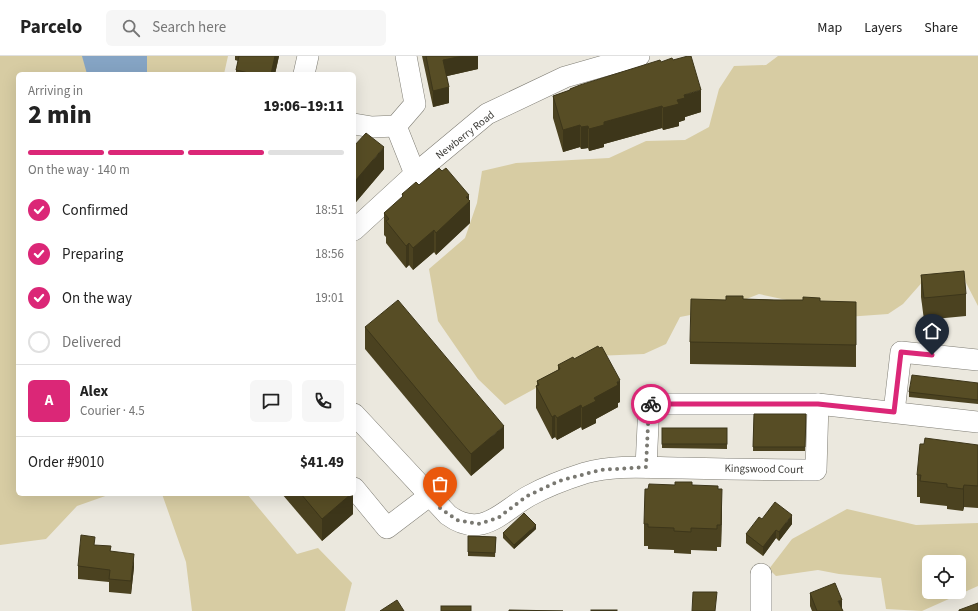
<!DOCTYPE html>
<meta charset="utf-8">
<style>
:root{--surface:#fff;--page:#f6f6f6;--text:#222;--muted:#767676;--line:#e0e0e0;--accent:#db2777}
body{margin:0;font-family:"Source Sans 3",sans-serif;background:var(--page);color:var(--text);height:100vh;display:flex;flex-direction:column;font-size:15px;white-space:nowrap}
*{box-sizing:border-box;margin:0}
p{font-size:13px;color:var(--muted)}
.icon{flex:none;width:22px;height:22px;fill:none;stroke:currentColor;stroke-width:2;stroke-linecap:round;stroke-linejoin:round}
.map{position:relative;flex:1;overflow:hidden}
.side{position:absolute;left:16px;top:16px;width:340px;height:424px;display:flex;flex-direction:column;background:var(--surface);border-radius:6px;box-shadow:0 4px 16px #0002}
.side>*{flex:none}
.fabs{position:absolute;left:922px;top:499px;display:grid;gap:8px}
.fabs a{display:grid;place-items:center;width:44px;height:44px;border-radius:6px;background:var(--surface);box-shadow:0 4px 16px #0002;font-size:20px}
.pin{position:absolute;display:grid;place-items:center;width:34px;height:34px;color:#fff;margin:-41px -17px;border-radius:50% 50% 50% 0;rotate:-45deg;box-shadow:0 0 4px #0007}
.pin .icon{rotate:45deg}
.courier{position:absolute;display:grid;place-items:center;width:40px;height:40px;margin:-20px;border:3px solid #db2777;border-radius:50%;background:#fff;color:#222;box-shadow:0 1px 5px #0007}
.head em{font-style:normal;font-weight:800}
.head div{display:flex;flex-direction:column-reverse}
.head{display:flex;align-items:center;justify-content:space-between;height:68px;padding:0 12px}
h1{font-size:26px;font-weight:800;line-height:30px}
.bar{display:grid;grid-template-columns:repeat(4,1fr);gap:6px 4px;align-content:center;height:48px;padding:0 12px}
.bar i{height:5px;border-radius:3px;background:var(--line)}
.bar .on{background:var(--accent)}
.bar p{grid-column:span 4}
.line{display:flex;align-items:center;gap:10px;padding:0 12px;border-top:1px solid var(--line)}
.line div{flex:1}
.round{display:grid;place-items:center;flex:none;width:42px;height:42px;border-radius:6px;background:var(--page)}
ol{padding:0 12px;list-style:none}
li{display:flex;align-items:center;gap:12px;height:44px}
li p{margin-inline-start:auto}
li .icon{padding:4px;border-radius:50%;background:var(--accent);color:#fff;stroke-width:4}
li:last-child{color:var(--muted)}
li i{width:22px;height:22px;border:2px solid var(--line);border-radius:50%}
header{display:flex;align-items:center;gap:24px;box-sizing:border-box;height:56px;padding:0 20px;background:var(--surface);border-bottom:1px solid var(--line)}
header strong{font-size:19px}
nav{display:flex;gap:22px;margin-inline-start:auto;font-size:14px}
.search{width:280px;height:36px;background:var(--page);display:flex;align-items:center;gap:10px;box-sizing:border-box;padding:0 14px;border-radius:6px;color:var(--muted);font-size:15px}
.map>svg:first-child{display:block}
.green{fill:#d7cca3;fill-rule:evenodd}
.water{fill:#85a4c4}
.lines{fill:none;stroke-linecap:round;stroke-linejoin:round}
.minor-casing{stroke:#7f7d74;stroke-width:22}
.minor{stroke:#fff;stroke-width:21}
.wall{fill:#4b4220}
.shaded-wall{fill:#3d361a}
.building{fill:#574d25;stroke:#3d361a}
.done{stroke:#797871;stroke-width:4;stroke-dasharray:0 7.2}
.route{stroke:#db2777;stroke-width:5}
.labels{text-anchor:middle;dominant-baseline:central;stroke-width:4;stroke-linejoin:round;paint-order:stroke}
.street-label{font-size:11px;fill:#3c3b37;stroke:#fff}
</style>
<header>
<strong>Parcelo</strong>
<div class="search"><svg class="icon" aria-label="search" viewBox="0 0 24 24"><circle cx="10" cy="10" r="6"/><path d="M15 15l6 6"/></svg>Search here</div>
<nav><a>Map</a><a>Layers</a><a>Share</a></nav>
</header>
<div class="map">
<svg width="978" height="555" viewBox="0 0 978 555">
<rect width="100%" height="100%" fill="#ebe8de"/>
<!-- green -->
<g class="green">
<path d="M0 0H228L224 18H18V438H111L77 450 46 483 0 489Z"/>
<path d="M778 0H978V250L963 221 925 223 903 248 888 258 832 262 796 246 759 238 721 253 680 261 666 288 644 298 595 300 505 349 478 323 438 265 429 213 465 182 477 147 482 115 516 107 609 102 646 85 685 84 709 71 719 33 734 10 766 9Z"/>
<path d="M162 438H247L297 498 318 492 352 527 345 555H192L186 506Z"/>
<path d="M847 453 916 469 978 467V530L922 555 886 553 881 522 839 518 818 514 776 520 769 513 792 483ZM929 506H959V536H929Z"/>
</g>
<!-- water -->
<path class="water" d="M82 0H147V18H87Z"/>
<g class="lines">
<defs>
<g id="minor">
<path d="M304 18 308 0"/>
<path d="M354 68 372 71 396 70 415 48 406 0"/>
<path d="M396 70 415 118"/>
<path d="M354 174 415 118 487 58 565 21 639 0"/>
<path d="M894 356 901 296 978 304"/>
<path d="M354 358 448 459C482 484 502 455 529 440 547 430 566 423 585 417 616 408 651 412 682 412 727 413 772 414 816 414L818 348"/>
<path d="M646 411 649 348H818L978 366"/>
<path d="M354 432 387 472 429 440"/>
<path d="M761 518V555"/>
</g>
</defs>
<!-- minor casing -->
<use href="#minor" class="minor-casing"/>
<!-- minor -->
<use href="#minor" class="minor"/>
</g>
<!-- wall -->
<g class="wall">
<path d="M235 0H279L275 18H236V14L238 5 235 4Z"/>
<path d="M422 0H478V13L447 20 449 47 433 51Z"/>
<path d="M661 6 701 56 685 61V64L679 66V70L663 74 662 72 604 88V91L589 95 588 92 581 93 580 91 563 96 553 62V40L570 34V33Z"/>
<path d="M354 90 384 113 356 146 354 145Z"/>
<path d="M419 129 469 144 470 167 436 199 434 196 413 214 409 209 406 212 386 187V181L384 179V157L402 142V138Z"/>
<path d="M921 219 966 238V260L924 264 921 241Z"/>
<path d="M743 243 820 245 856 268V311L690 308V286L726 244Z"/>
<path d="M365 271 504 392 471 420 365 293Z"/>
<path d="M574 303 620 346 618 347V351L596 363V367L582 374 581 371 557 384 555 381 552 383 536 352V330L537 329V325L558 314V309Z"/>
<path d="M978 327V348L909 341V336Z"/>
<path d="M754 358H806L805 395H753Z"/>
<path d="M662 372H727V393L662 392Z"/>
<path d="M978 389V452L964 451 963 455 947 453V450L920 447V441H917V419Z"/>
<path d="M692 429 718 433 722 455 721 491H717V495L691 494V498L674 497V494L648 493V490H644V468L648 433Z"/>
<path d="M282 438H353V458L322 485Z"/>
<path d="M762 463 792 468 779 485 776 482 763 500 746 487V478Z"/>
<path d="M536 473 514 493 503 482V477Z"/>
<path d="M468 480 496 481 495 501 468 500Z"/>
<path d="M95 489 111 495 134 511 131 538 109 536V526L78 523V510Z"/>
<path d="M810 537 842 553 843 555H812L810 550Z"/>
</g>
<!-- shaded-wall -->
<g class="shaded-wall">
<path d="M275 0H279L275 18H271Z"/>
<path d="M463 0H478V13L443 21V4Z"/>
<path d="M449 31V47L433 51V35Z"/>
<path d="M701 34V56L685 61V64L679 66V70L663 74V52L677 44 684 39Z"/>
<path d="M662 50V72L604 88V91L589 95V73L604 66Z"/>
<path d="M580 69V91L563 96V74Z"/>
<path d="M588 70V92L581 93V71Z"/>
<path d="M384 91V113L356 146V124Z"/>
<path d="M469 139V145H470V167L436 199V177L466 141Z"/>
<path d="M434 174V196L413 214V192Z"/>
<path d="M409 187V209L406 212V190Z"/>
<path d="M620 324V346L618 347V351L596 363V367L582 374V352L594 342Z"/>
<path d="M581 349V371L557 384V362Z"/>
<path d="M555 359V381L552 383V361Z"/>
<path d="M504 370V392L471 420V398Z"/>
<path d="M964 429V451L963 455V433Z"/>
<path d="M722 433V455L721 491V469Z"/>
<path d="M351 438H353V458L322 485V463Z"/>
<path d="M792 459V468L779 485V476Z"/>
<path d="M536 469V473L514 493V489Z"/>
<path d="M776 474V482L763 500V491Z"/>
<path d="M134 498V511L131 538V525Z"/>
<path d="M842 544V555L838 545Z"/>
</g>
<!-- building -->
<g class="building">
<path d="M239 0H275L271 18H253L236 14Z"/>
<path d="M426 0H463L443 4 449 31 433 35Z"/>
<path d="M688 0H691L701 34 684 39 685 42 677 44 679 48 663 52 662 50 604 66V69L589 73 588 70 581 71 580 69 563 74 553 40 570 34V33L580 29 660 4 661 6 672 2 673 4Z"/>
<path d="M366 77 384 91 356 124 354 123V90Z"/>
<path d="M439 112 442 115 446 112 469 139 466 141 470 145 436 177 434 174 413 192 409 187 406 190 386 165 389 163 384 157 403 140 402 138 416 126 419 129Z"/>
<path d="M964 215 966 238 924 242 921 219Z"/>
<path d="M726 240H743V243L774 244H803V241L820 242V245L856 246V289L690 286 691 243 726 244Z"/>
<path d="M398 244 504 370 471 398 365 271Z"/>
<path d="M598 290 599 292 602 291 620 324 617 326 618 329 594 342 596 345 582 352 581 349 557 362 555 359 552 361 536 330 539 329 537 325 560 313 558 309 573 301 574 303Z"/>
<path d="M912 319 978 327V344L909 336Z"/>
<path d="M754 358H806L805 391H753Z"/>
<rect x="662" y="372" width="65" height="16"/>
<path d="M925 382 978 389V430L964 429 963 433 947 431V428L920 425 921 419H917L920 388H924Z"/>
<path d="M675 426H692V429L718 430V433H722L721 469H717V473L691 472V476L674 475V472L648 471V468H644L645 433H648L649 428 675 429Z"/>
<path d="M301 438H351L322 463Z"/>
<path d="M775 446 792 459 779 476 776 474 763 491 746 478 759 461 762 463Z"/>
<path d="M524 457 536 469 514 489 503 477Z"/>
<path d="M81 479 95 481 94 489 111 490 110 495 134 498 131 525 109 523 110 514 78 510Z"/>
<path d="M468 480 496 481 495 497 468 496Z"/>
<path d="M835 527 842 544 838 545 843 555H817L810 537Z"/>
<path d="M693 536H717L715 555H692Z"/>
<path d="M397 544 404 555H380Z"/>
<path d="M978 547V555H959V554Z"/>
<rect x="441" y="550" width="30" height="5"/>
<path d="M509 554 563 555H509Z"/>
<rect x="591" y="554" width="26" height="1"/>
</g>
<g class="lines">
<!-- done -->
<path class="done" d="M440 452 457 464 478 468 498 462 527 440 559 425 600 414 646 411 649 348H651"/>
<!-- route -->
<path class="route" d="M651 348H818L894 356 901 296 932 299"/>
</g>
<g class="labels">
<!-- street labels -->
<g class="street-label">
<text transform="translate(465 79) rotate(-38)">Newberry Road</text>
<text transform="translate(764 413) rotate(1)">Kingswood Court</text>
</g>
</g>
</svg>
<div class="fabs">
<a><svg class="icon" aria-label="locate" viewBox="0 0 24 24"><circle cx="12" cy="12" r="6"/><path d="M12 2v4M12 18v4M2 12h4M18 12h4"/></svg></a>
</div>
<div class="pin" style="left:440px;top:452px;background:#ea580c"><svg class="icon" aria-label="bag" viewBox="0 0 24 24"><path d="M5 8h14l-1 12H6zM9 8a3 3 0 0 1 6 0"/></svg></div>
<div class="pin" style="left:932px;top:299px;background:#1f2937"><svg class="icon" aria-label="home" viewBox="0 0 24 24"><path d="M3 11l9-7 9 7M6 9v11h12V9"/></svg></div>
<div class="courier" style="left:651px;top:348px"><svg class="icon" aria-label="bike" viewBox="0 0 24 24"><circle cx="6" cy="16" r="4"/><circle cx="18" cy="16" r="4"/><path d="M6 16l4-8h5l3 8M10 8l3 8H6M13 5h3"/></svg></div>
<section class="side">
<div class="head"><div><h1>2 min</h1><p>Arriving in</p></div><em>19:06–19:11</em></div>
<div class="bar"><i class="on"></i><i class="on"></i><i class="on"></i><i></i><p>On the way · 140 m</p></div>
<ol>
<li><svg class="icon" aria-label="check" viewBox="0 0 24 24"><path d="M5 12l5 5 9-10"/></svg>Confirmed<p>18:51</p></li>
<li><svg class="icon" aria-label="check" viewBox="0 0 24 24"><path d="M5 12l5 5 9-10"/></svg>Preparing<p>18:56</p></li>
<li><svg class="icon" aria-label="check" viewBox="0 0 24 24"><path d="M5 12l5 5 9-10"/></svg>On the way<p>19:01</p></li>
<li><i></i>Delivered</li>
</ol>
<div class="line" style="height:72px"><b class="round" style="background:var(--accent);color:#fff">A</b><div><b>Alex</b><p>Courier · 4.5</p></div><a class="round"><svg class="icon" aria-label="chat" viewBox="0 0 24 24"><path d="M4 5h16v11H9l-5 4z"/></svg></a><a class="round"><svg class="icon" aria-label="phone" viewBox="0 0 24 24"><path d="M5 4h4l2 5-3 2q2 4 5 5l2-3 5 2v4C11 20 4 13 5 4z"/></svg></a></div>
<div class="line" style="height:52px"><div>Order #9010</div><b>$41.49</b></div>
</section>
</div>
